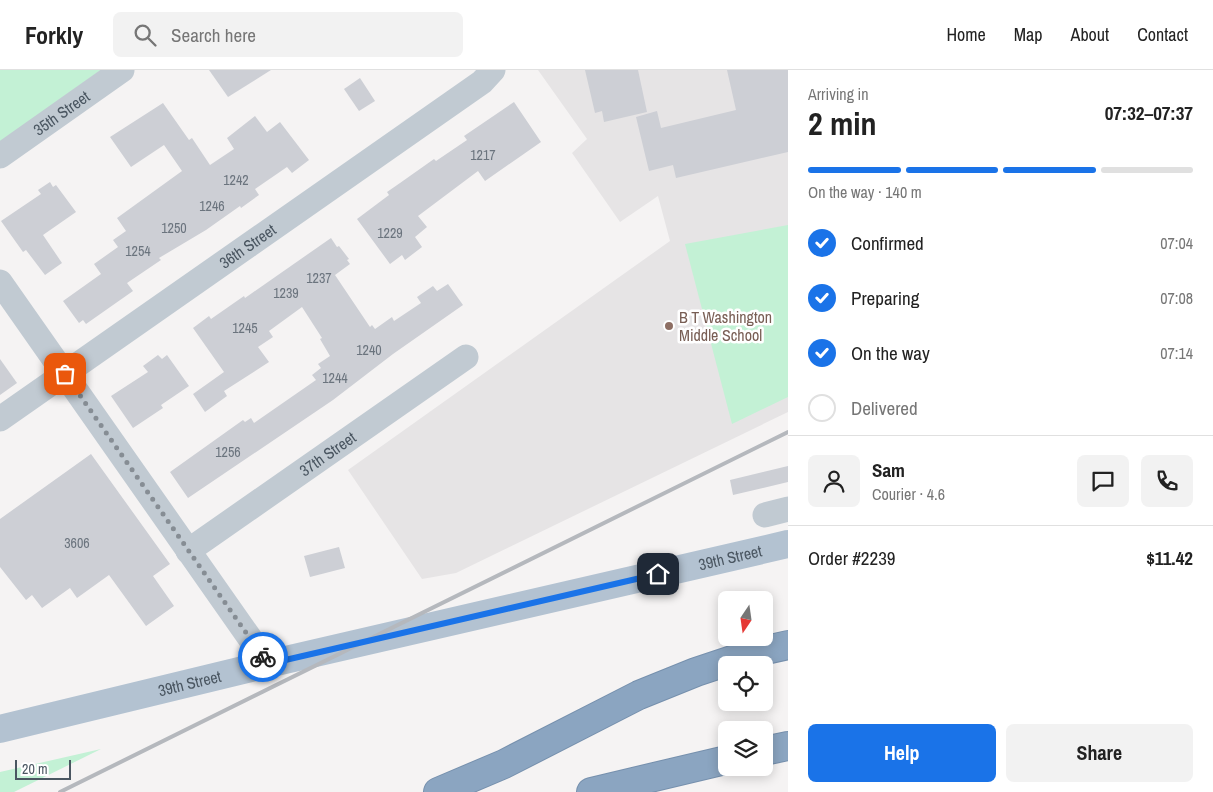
<!DOCTYPE html>
<meta charset="utf-8">
<style>
:root{--surface:#fff;--page:#f2f2f2;--text:#222;--muted:#767676;--line:#e0e0e0;--accent:#1a73e8}
body{margin:0;font-family:"Archivo Narrow",sans-serif;background:var(--page);color:var(--text);height:100vh;display:flex;flex-direction:column;font-size:19px;white-space:nowrap}
*{box-sizing:border-box;margin:0}
p{font-size:16px;color:var(--muted)}
.icon{flex:none;width:28px;height:28px;fill:none;stroke:currentColor;stroke-width:2;stroke-linecap:round;stroke-linejoin:round}
.map{position:relative;flex:1;overflow:hidden}
.side{display:flex;flex-direction:column;background:var(--surface);width:425px}
.side>*{flex:none}
.needle{width:32px;rotate:193deg}
.controls{position:absolute;left:718px;top:521px;display:grid;gap:10px}
.controls a{display:grid;place-items:center;width:55px;height:55px;border-radius:8px;background:var(--surface);box-shadow:0 2px 12px #0003;font-size:25px}
.scale{position:absolute;left:15px;bottom:12px;width:56px;box-sizing:border-box;padding-left:5px;border:2px solid #4a5661;border-top:0;font-size:14px;line-height:18px;white-space:nowrap;color:#4a5661;-webkit-text-stroke:4px #fff;paint-order:stroke}
.pin{position:absolute;display:grid;place-items:center;width:42px;height:42px;color:#fff;margin:-21px;border-radius:10px;box-shadow:0 2px 8px #0006}
.courier{position:absolute;display:grid;place-items:center;width:50px;height:50px;margin:-25px;border:4px solid #1a73e8;border-radius:50%;background:#fff;color:#222;box-shadow:0 1px 6px #0007}
.summary em{font-style:normal;font-weight:700}
.summary div{display:flex;flex-direction:column-reverse}
.summary{display:flex;align-items:center;justify-content:space-between;height:85px;padding:0 20px}
h1{font-size:32px;font-weight:700;line-height:38px}
.bar{display:grid;grid-template-columns:repeat(4,1fr);gap:8px 5px;align-content:center;height:60px;padding:0 20px}
.bar i{height:6px;border-radius:4px;background:var(--line)}
.bar .on{background:var(--accent)}
.bar p{grid-column:span 4}
.line{display:flex;align-items:center;gap:12px;padding:0 20px;border-top:1px solid var(--line)}
.line div{flex:1}
.round{display:grid;place-items:center;flex:none;width:52px;height:52px;border-radius:8px;background:var(--page)}
ol{padding:0 20px;list-style:none}
li{display:flex;align-items:center;gap:15px;height:55px}
li p{margin-inline-start:auto}
li .icon{padding:5px;border-radius:50%;background:var(--accent);color:#fff;stroke-width:4}
li:last-child{color:var(--muted)}
li i{width:28px;height:28px;border:2px solid var(--line);border-radius:50%}
.cta{display:flex;gap:10px;margin-top:auto;padding:10px 20px}
.cta a{flex:1;height:58px;border-radius:8px;background:var(--accent);color:#fff;font-size:20px;font-weight:700;line-height:58px;text-align:center}
.cta a+a{background:var(--page);color:var(--text)}
header{display:flex;align-items:center;gap:30px;box-sizing:border-box;height:70px;padding:0 25px;background:var(--surface);border-bottom:1px solid var(--line)}
header strong{font-size:24px}
nav{display:flex;gap:28px;margin-inline-start:auto;font-size:18px}
.search{width:350px;height:45px;background:var(--page);display:flex;align-items:center;gap:12px;box-sizing:border-box;padding:0 18px;border-radius:8px;color:var(--muted);font-size:19px}
main{display:flex;flex:1;min-height:0}
.map>svg:first-child{display:block}
.education{fill:#e6e4e5}
.green{fill:#c3f1d5}
.building{fill:#cdcfd5}
.lines{fill:none;stroke-linecap:round;stroke-linejoin:round}
.highway-casing{stroke:#7690ad;stroke-width:30}
.minor{stroke:#c1cad2;stroke-width:25}
.major{stroke:#b3c2d1;stroke-width:28}
.highway{stroke:#8ba5c1;stroke-width:28}
.rail{stroke:#b5b8bd;stroke-width:4}
.done{stroke:#868d94;stroke-width:5;stroke-dasharray:0 9}
.route{stroke:#1a73e8;stroke-width:6}
.education-dot{fill:#8d6e63;stroke:#fff;stroke-width:2}
.labels{text-anchor:middle;dominant-baseline:central;stroke-width:5;stroke-linejoin:round;paint-order:stroke}
.number-label{font-size:14px;fill:#6b747e}
.street-label{font-size:16px;fill:#4a5661;stroke:#fff}
.education-label{font-size:16px;fill:#785e54;stroke:#fff;text-anchor:start}
</style>
<header>
<strong>Forkly</strong>
<div class="search"><svg class="icon" aria-label="search" viewBox="0 0 24 24"><circle cx="10" cy="10" r="6"/><path d="M15 15l6 6"/></svg>Search here</div>
<nav><a>Home</a><a>Map</a><a>About</a><a>Contact</a></nav>
</header>
<main>
<div class="map">
<svg width="788" height="722" viewBox="0 0 788 722">
<rect width="100%" height="100%" fill="#f5f3f3"/>
<!-- education -->
<path class="education" d="M538 0H788V342L456 503 422 509 348 400 670 171 658 126 620 152 572 83 587 69Z"/>
<!-- green -->
<g class="green">
<path d="M0 0H101L0 72Z"/>
<path d="M788 155V327L732 354 685 174Z"/>
<path d="M101 679 14 722H0V702Z"/>
</g>
<!-- building -->
<g class="building">
<path d="M209 0H271L228 27Z"/>
<path d="M585 0H638L647 42 604 52 602 41 595 43Z"/>
<path d="M727 0H788V82L676 108 673 95 649 101 636 47 657 41 661 58 736 40Z"/>
<path d="M360 8 375 31 359 41 344 19Z"/>
<path d="M514 32 541 72 485 111 478 101 418 146 427 157 415 167 422 177 405 190 402 185 390 194 357 149 389 125 387 122 400 113 434 89 436 91 467 70 464 66Z"/>
<path d="M163 33 189 70 192 68 210 95 234 79 227 68 255 46 267 62 280 52 309 90 292 103 287 97 255 119 259 125 241 138 240 136 206 160 159 188 161 190 127 213 133 221 86 254 83 250 79 253 63 231 101 204 94 194 118 177 113 170 126 161 117 148 182 101 164 75 131 97 110 67Z"/>
<path d="M50 112 53 117 56 115 76 142 43 165 62 193 45 205 26 180 23 182 1 151 41 124 38 120Z"/>
<path d="M331 168 337 177 339 176 349 189 347 190 350 194 335 205 370 257 372 255 375 259 392 247 394 251 421 233 417 227 433 216 437 221 448 214 463 235 393 284 333 330 188 428 170 402 243 350 245 352 251 348 254 353 316 310 312 305 321 298 318 294 330 286 320 269 322 268 302 237 269 261 273 267 258 277 269 292 224 321 227 326 205 342 193 324 224 302 193 258 209 246 211 249 244 226 245 228Z"/>
<path d="M158 285 162 289 167 285 189 316 161 335 163 338 133 358 111 326 148 302 143 296Z"/>
<path d="M0 289 17 313 0 325Z"/>
<path d="M91 384 170 494 153 506 174 536 146 556 109 505 77 528 70 518 42 538 32 525 26 530 0 497V449Z"/>
<path d="M788 396V412L733 425 730 410Z"/>
<path d="M339 477 345 498 310 507 304 486Z"/>
</g>
<g class="lines">
<defs>
<g id="highway">
<path d="M764 681 788 676"/>
<path d="M438 722 504 694 639 625 696 602 753 583 788 575"/>
<path d="M591 722 726 690"/>
</g>
</defs>
<!-- highway casing -->
<use href="#highway" class="highway-casing"/>
<!-- minor -->
<g class="minor">
<path id="s1" d="M0 86 122 0"/>
<path d="M0 212 268 594"/>
<path id="s2" d="M0 349 482 12 493 0"/>
<path d="M765 445 788 439"/>
<path id="s3" d="M188 481 466 287"/>
</g>
<!-- major -->
<path class="major" id="s4" d="M0 659 268 594 788 474"/>
<!-- highway -->
<use href="#highway" class="highway"/>
<!-- rail -->
<path class="rail" d="M60 722 788 362"/>
</g>
<g class="lines">
<!-- done -->
<path class="done" d="M65 304 263 587"/>
<!-- route -->
<path class="route" d="M263 587 268 594 658 504"/>
</g>
<!-- markers -->
<circle class="education-dot" cx="669" cy="256" r="5"/>
<g class="labels">
<!-- number labels -->
<g class="number-label">
<text x="483" y="85">1217</text>
<text x="236" y="110">1242</text>
<text x="212" y="136">1246</text>
<text x="174" y="158">1250</text>
<text x="390" y="163">1229</text>
<text x="138" y="181">1254</text>
<text x="319" y="208">1237</text>
<text x="286" y="223">1239</text>
<text x="245" y="258">1245</text>
<text x="369" y="280">1240</text>
<text x="335" y="308">1244</text>
<text x="228" y="382">1256</text>
<text x="77" y="473">3606</text>
</g>
<!-- street labels -->
<g class="street-label">
<text stroke="none"><textPath href="#s1" startOffset="75">35th Street</textPath></text>
<text stroke="none"><textPath href="#s2" startOffset="302">36th Street</textPath></text>
<text stroke="none"><textPath href="#s3" startOffset="170">37th Street</textPath></text>
<text stroke="none"><textPath href="#s4" startOffset="750">39th Street</textPath></text>
<text stroke="none"><textPath href="#s4" startOffset="195">39th Street</textPath></text>
</g>
<!-- education labels -->
<g class="education-label">
<text x="679" y="247">B T Washington<tspan x="679" dy="18">Middle School</tspan></text>
</g>
</g>
</svg>
<div class="controls">
<a><svg class="needle" viewBox="-14 -14 28 28"><path d="M0-13l5 13h-10z" fill="#e53935"/><path d="M0 13l5-13h-10z" fill="#767676"/></svg></a>
<a><svg class="icon" aria-label="locate" viewBox="0 0 24 24"><circle cx="12" cy="12" r="6"/><path d="M12 2v4M12 18v4M2 12h4M18 12h4"/></svg></a>
<a><svg class="icon" aria-label="layers" viewBox="0 0 24 24"><path d="M12 4l9 5-9 5-9-5zM3 14l9 5 9-5"/></svg></a>
</div>
<div class="scale">20 m</div>
<div class="pin" style="left:65px;top:304px;background:#ea580c"><svg class="icon" aria-label="bag" viewBox="0 0 24 24"><path d="M5 8h14l-1 12H6zM9 8a3 3 0 0 1 6 0"/></svg></div>
<div class="pin" style="left:658px;top:504px;background:#1f2937"><svg class="icon" aria-label="home" viewBox="0 0 24 24"><path d="M3 11l9-7 9 7M6 9v11h12V9"/></svg></div>
<div class="courier" style="left:263px;top:587px"><svg class="icon" aria-label="bike" viewBox="0 0 24 24"><circle cx="6" cy="16" r="4"/><circle cx="18" cy="16" r="4"/><path d="M6 16l4-8h5l3 8M10 8l3 8H6M13 5h3"/></svg></div>
</div>
<section class="side">
<div class="summary"><div><h1>2 min</h1><p>Arriving in</p></div><em>07:32–07:37</em></div>
<div class="bar"><i class="on"></i><i class="on"></i><i class="on"></i><i></i><p>On the way · 140 m</p></div>
<ol>
<li><svg class="icon" aria-label="check" viewBox="0 0 24 24"><path d="M5 12l5 5 9-10"/></svg>Confirmed<p>07:04</p></li>
<li><svg class="icon" aria-label="check" viewBox="0 0 24 24"><path d="M5 12l5 5 9-10"/></svg>Preparing<p>07:08</p></li>
<li><svg class="icon" aria-label="check" viewBox="0 0 24 24"><path d="M5 12l5 5 9-10"/></svg>On the way<p>07:14</p></li>
<li><i></i>Delivered</li>
</ol>
<div class="line" style="height:90px"><a class="round"><svg class="icon" aria-label="person" viewBox="0 0 24 24"><circle cx="12" cy="8" r="4"/><path d="M4 21q1-7 8-7t8 7"/></svg></a><div><b>Sam</b><p>Courier · 4.6</p></div><a class="round"><svg class="icon" aria-label="chat" viewBox="0 0 24 24"><path d="M4 5h16v11H9l-5 4z"/></svg></a><a class="round"><svg class="icon" aria-label="phone" viewBox="0 0 24 24"><path d="M5 4h4l2 5-3 2q2 4 5 5l2-3 5 2v4C11 20 4 13 5 4z"/></svg></a></div>
<div class="line" style="height:65px"><div>Order #2239</div><b>$11.42</b></div>
<div class="cta"><a>Help</a><a>Share</a></div>
</section>
</main>
